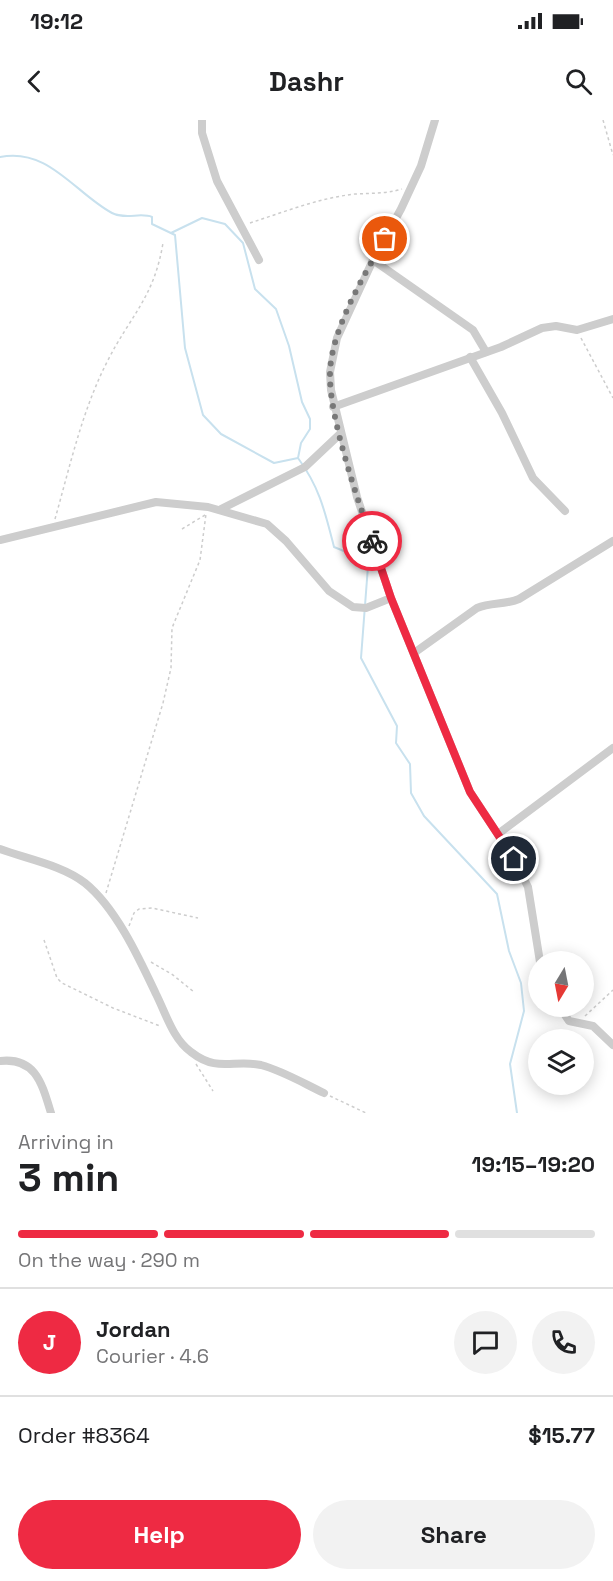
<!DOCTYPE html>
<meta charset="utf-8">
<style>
:root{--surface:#fff;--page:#f2f2f2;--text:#202124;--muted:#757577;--line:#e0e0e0;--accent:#ee2a43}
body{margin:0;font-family:"Space Grotesk",sans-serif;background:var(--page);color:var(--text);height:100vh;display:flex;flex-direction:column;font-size:22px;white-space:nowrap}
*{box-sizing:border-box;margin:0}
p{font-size:20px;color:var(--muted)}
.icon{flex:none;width:33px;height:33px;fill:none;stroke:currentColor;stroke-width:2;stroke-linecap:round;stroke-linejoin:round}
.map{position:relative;height:993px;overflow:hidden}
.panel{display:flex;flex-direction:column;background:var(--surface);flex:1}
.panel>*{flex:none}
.needle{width:39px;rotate:190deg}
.tools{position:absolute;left:528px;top:831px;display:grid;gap:12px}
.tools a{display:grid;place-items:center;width:66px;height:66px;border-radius:50%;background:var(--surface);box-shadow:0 3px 15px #0003;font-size:30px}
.pin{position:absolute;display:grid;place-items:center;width:51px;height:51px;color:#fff;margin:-26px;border:3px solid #fff;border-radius:50%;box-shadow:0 2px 6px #0007}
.courier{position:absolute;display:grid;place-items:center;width:60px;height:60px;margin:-30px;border:4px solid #ee2a43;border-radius:50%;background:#fff;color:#222;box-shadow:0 2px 8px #0007}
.overview em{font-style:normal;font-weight:700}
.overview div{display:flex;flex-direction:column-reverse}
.overview{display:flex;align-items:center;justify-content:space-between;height:102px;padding:0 18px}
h1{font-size:39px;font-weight:700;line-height:45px}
.bar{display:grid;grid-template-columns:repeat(4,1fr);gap:9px 6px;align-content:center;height:72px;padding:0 18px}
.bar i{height:8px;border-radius:4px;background:var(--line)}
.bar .current{background:var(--accent)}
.bar p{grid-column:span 4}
.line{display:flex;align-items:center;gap:15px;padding:0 18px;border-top:2px solid var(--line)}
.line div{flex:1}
.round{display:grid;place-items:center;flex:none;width:63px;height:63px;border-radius:32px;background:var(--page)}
.primary-button{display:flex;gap:12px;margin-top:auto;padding:12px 18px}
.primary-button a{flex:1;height:69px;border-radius:36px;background:var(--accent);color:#fff;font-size:24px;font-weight:700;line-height:69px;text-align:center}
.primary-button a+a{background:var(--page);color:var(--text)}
.status{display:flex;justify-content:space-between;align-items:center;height:42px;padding:0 30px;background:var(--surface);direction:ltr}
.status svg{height:16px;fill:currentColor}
header{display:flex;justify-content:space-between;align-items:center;height:78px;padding:0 18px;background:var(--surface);font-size:27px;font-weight:700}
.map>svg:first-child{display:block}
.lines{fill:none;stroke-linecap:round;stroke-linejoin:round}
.stream{stroke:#c8e1ee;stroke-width:2}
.path{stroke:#cdcdcd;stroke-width:1.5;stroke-dasharray:3 3;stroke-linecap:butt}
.street{stroke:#cdcdcd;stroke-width:8}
.done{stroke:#787878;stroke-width:6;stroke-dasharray:0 10.8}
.route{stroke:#ee2a43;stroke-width:8}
</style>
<div class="status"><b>19:12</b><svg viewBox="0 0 49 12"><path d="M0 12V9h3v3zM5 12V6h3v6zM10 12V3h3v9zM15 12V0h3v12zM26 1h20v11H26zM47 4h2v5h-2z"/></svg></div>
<header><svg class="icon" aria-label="back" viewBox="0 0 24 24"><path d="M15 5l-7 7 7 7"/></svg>Dashr<svg class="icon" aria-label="search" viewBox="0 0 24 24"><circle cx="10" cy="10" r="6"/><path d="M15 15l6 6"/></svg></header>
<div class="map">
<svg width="613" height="993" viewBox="0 0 613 993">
<rect width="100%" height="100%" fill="#fff"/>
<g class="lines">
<!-- stream -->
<g class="stream">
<path d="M0 37C48 27 75 73 112 93 125 100 141 92 152 97V104L175 115 185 228 203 295 221 314 274 343 298 338C320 368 325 392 334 427L361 438 368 446 361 538 397 606 396 623 410 644 411 673 424 696 497 774 509 831 521 863 524 891 510 944 517 993"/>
<path d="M171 113 202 98 225 104 243 123 255 169 276 189 289 226 302 282 310 299V309L301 323 298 338"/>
</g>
<!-- path -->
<g class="path">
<path d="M603 0 613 35"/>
<path d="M250 103C284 92 319 78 355 74 372 73 385 74 402 69"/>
<path d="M581 218 613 278"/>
<path d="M55 399C70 346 82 291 107 242 130 196 154 178 163 123"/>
<path d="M182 409 205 395"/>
<path d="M106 773 163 583 171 548 172 508 200 440 206 394"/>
<path d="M129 806 134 793 139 789 152 788 198 798"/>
<path d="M44 820 57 858 62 863 113 888 160 906"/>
<path d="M151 842 173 855 194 872"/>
<path d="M585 896 613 870"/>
<path d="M196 944 213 971"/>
<path d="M330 976 366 993"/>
</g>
<!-- street -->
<g class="street">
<path d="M202 0V13L217 61 259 140"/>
<path d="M435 0 421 46 401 89 373 140 337 218 330 252 331 270 357 377 391 478 470 672 514 739 528 767 540 842"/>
<path d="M373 140 473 210 486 232"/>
<path d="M470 237 502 293 533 358 565 391"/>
<path d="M333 287 501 227 542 208 556 206 577 210 613 199"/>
<path d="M221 389 305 347 340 314"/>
<path d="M0 420 156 382 208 387 267 404 286 421 329 471 353 487 366 488 391 478"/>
<path d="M414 533 477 488C491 482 505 485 519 479L613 421"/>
<path d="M498 714 613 628"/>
<path d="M0 729C27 739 62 745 85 763 116 788 139 838 156 874 166 894 173 919 191 932 218 953 233 939 261 945 283 951 303 963 324 973"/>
<path d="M559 886 569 901 593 906 613 925"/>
<path d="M0 941C36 937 42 964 51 993"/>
</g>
</g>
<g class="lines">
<!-- done -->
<path class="done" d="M372 421C357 377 329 298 330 253 331 210 364 155 385 119"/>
<!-- route -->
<path class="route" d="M372 421 391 478 470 672 514 739"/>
</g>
</svg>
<div class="tools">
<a><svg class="needle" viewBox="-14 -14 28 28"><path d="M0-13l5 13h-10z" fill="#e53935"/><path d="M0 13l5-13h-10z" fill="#757577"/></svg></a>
<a><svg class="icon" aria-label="layers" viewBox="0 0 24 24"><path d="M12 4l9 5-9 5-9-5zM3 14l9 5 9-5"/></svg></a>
</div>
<div class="pin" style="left:385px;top:119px;background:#ea580c"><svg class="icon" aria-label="bag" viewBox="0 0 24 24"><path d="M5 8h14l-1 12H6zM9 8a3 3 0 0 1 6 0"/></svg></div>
<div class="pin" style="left:514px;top:739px;background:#1f2937"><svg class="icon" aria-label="home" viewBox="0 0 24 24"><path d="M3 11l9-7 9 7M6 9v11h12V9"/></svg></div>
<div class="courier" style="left:372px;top:421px"><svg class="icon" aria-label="bike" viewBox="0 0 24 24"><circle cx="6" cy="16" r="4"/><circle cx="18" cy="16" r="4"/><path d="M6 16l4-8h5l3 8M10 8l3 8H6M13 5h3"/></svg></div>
</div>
<section class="panel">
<div class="overview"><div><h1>3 min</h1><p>Arriving in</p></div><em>19:15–19:20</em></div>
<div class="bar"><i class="current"></i><i class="current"></i><i class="current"></i><i></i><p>On the way · 290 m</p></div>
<div class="line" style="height:108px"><b class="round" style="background:var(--accent);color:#fff">J</b><div><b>Jordan</b><p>Courier · 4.6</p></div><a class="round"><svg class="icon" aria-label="chat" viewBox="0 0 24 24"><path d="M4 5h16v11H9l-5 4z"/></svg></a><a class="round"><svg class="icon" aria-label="phone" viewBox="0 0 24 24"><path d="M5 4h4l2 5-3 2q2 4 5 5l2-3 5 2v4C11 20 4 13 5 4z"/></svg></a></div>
<div class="line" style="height:78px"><div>Order #8364</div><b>$15.77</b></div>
<div class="primary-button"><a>Help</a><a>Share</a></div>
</section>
